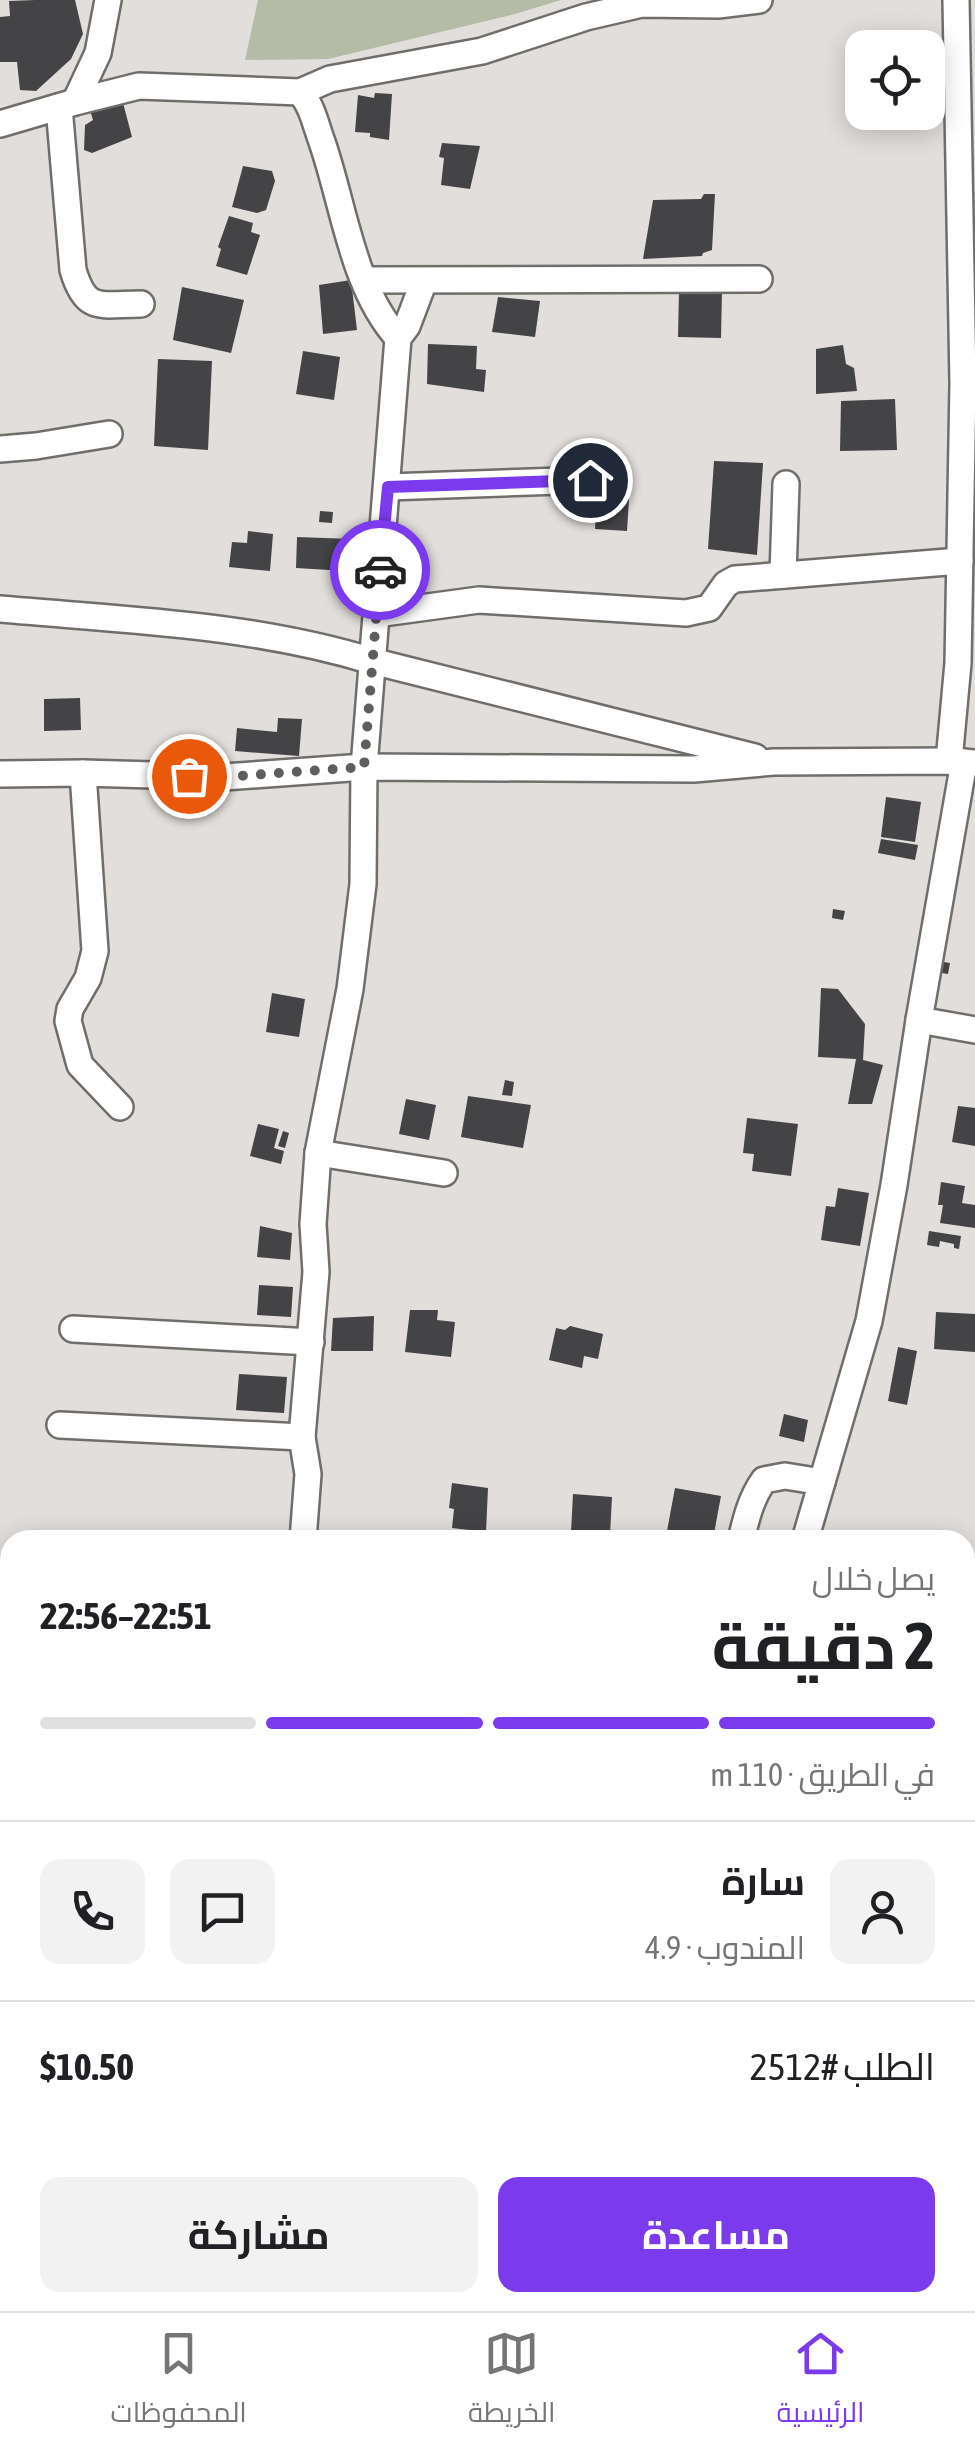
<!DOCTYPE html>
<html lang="ar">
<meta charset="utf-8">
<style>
:root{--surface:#fff;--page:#f2f2f2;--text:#202124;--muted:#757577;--line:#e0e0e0;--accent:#7c3aed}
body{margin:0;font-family:"Asap Condensed",Cairo,sans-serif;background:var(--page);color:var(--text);direction:rtl;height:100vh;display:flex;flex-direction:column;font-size:38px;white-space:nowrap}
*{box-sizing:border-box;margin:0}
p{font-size:32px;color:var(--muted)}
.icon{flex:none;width:55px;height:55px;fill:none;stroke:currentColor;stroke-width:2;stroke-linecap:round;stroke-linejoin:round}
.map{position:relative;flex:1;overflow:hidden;direction:ltr}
.panel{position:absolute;left:0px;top:1530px;width:975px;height:782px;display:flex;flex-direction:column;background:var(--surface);border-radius:30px 30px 0 0;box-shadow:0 5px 25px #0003;direction:rtl}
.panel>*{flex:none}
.tools{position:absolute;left:845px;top:30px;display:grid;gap:20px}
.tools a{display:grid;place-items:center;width:100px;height:100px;border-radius:20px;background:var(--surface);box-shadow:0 5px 25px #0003;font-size:50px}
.pin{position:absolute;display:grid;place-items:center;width:85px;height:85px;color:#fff;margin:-42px;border:5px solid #fff;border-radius:50%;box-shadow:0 2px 10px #0007}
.courier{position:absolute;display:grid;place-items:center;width:100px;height:100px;margin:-50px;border:8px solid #7c3aed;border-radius:50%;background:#fff;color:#222;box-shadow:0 2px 12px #0007}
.overview em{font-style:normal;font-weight:700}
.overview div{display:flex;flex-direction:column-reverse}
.overview{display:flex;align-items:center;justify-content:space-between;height:170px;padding:0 40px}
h1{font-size:65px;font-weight:700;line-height:75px}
.bar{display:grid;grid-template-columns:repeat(4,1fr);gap:15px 10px;align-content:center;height:120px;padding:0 40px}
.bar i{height:12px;border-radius:8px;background:var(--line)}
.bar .selected{background:var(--accent)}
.bar p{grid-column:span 4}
.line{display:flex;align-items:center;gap:25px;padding:0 40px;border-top:2px solid var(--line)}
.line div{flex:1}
.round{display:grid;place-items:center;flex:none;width:105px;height:105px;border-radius:20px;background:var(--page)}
.cta{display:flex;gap:20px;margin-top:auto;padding:20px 40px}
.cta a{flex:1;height:115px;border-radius:20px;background:var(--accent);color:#fff;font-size:40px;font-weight:700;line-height:115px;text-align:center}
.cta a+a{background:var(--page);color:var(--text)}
.menu{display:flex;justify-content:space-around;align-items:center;height:140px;border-top:2px solid var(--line);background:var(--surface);font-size:28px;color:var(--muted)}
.menu a{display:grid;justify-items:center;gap:5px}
.menu .selected{color:var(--accent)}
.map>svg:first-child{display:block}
.green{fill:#b4bba6}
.building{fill:#444346}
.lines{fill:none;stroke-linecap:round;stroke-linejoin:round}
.minor-casing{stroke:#706e6b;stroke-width:30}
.minor{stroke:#fff;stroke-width:25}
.done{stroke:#605e5c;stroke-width:10;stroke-dasharray:0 18}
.route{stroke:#7c3aed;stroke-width:12}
</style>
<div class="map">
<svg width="975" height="2311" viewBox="0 0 975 2311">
<rect width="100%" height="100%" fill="#e2dedb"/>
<!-- green -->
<path class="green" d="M258 0H561L515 14 328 59 245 60Z"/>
<!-- building -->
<g class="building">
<path d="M35 0H75L83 34 71 59 36 91 20 90 17 62H0V17L10 16 9 1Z"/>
<path d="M375 93 392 94 389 140 370 137V133L355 132 358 95 374 98Z"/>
<path d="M122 99 132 137 92 153 84 150 85 125 93 120 89 107Z"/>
<path d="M442 143 480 146 470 189 441 185 444 158 439 157Z"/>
<path d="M243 166 272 171 275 181 266 210 257 213 232 207Z"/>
<path d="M704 194H715L712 250 703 253 702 256 643 259 653 200 701 199Z"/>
<path d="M229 216 253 223 251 232 260 235 247 275 216 266 221 249 218 247Z"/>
<path d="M351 280 357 330 323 334 319 285Z"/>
<path d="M182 287 244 300 231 353 173 340Z"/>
<path d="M722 290 721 338 678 337 679 291Z"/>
<path d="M498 297 540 301 535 337 492 332Z"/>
<path d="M428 344 477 346 476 369 486 370 484 392 427 384Z"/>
<path d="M843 345 846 364 854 368 857 391 816 394V349Z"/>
<path d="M303 351 340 357 334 400 296 394Z"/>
<path d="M158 359 212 361 208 450 154 446Z"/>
<path d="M895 399 897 450 840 451 841 401Z"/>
<path d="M714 461 763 463 757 555 708 549Z"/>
<path d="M597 497 629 499 627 531 595 529Z"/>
<path d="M320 511 333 512 332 523 319 522Z"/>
<path d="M248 531 273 534 270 571 229 567 232 542 247 543Z"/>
<path d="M297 537 352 539 351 550 347 551 346 571 296 568Z"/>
<path d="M80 698 81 730 44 731V699Z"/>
<path d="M278 718 302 719 299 756 235 751 237 728 277 732Z"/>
<path d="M886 797 921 802 915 842 881 837Z"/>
<path d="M881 839 918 845 915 860 878 853Z"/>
<path d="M833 909 845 911 843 920 832 918Z"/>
<path d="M937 961 950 963 948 974 935 972Z"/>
<path d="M821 988 838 989 865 1024 863 1060 883 1065 872 1104H848L856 1059 818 1057Z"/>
<path d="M272 993 305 999 299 1037 266 1032Z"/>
<path d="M505 1080 514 1082 512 1096 502 1095Z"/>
<path d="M468 1096 531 1105 523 1148 461 1137Z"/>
<path d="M406 1099 436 1105 429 1140 399 1134Z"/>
<path d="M958 1106 975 1108V1146L952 1142Z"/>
<path d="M747 1118 798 1124 791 1176 752 1171 754 1154 743 1153Z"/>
<path d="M258 1124 279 1129 274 1148 284 1151 281 1164 250 1156Z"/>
<path d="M283 1131 289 1133 285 1148 278 1146Z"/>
<path d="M941 1182 965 1186 962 1203 975 1205V1228L940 1223 943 1205H938Z"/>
<path d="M838 1188 869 1193 860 1246 821 1240 826 1206 835 1207Z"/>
<path d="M260 1226 292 1233 290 1260 257 1257Z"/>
<path d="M929 1231 961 1236 959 1249 954 1248V1244L940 1241 939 1247 927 1245Z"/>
<path d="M259 1285 293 1287 291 1317 257 1315Z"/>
<path d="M410 1310H438L437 1320 455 1322 451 1357 405 1352Z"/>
<path d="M936 1312 975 1314V1352L934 1349Z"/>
<path d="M374 1316 373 1351H331L333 1318Z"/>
<path d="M570 1326 603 1334 598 1359 584 1356 582 1368 549 1360 556 1328 565 1330Z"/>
<path d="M898 1347 917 1351 907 1405 888 1401Z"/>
<path d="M239 1374 287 1377 284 1413 236 1410Z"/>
<path d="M784 1414 808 1420 804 1442 779 1436Z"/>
<path d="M452 1483 488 1488 486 1532 452 1528 454 1509 449 1508Z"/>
<path d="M675 1488 721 1496 713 1539 667 1531Z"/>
<path d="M573 1494 612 1497 610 1535 571 1532Z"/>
<path d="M0 1941 10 1942V1977L0 1976Z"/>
<rect x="0" y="2017" width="10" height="15"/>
<path d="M1 2034H10V2049L0 2048Z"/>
<path d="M0 2050H10V2076L0 2075Z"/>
<path d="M0 2076 10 2077V2108L0 2107Z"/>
<path d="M0 2112 10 2113V2167L0 2166Z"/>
<path d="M0 2169 10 2171V2201L0 2199Z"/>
<path d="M0 2203 10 2205 9 2239 0 2238Z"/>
<path d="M261 2302H293L291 2311 260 2306Z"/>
<path d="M337 2302H349L347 2311H335Z"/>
<path d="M351 2302H370L368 2311H349Z"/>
</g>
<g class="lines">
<defs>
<g id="minor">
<path d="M300 92C312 105 316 126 322 142 344 205 352 287 398 338"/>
<path d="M75 102 98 53 108 0"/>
<path d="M59 107 73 270C86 314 101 304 141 304"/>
<path d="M0 124 75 102 139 86 300 92 330 79 482 51 586 17 642 4 718 5 759 0"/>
<path d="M365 280 759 279"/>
<path d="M0 449 36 446 109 434"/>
<path d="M388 487 590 480"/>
<path d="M783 575 786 484"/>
<path d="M0 609C124 620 252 624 372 661L755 757"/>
<path d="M376 614 479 600 686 613 709 608 726 584 735 579 960 561"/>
<path d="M949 761 958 663 963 383 956 0"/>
<path d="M83 773 95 951 88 978 70 1009 68 1021 80 1065 120 1107"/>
<path d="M0 774 83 773 224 777 364 767 694 769 774 762 949 761 975 763"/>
<path d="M919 1020 975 1030"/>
<path d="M318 1153 444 1173"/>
<path d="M73 1329 311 1342"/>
<path d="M60 1425 302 1437"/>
<path d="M303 1540 308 1474 302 1437 316 1272 313 1224 318 1153 350 989 363 884 364 767 398 338 407 326 424 281"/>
<path d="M741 1540C746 1519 751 1498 764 1480L785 1476 822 1482"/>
<path d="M805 1540 869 1321 894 1185 919 1020 964 762"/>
<path d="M0 1702 10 1704"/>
<path d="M0 1892H10"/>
<path d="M965 2010 975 2014"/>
<path d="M965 2236 975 2218"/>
<path d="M0 2266 10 2268"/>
<path d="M965 2286 975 2271"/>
<path d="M142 2302 174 2311"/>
<path d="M532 2311 535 2302"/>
<path d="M925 2311 930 2302"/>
<path d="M950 2311 955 2302"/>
</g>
</defs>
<!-- minor casing -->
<use href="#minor" class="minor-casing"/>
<!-- minor -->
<use href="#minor" class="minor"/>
</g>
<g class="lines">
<!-- done -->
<path class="done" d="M189 776 224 777 364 767 380 570"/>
<!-- route -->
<path class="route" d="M380 570 388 487 590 480"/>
</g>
</svg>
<div class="tools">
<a><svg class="icon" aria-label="locate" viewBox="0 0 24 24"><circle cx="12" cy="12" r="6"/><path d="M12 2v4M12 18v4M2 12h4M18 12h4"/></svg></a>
</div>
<div class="pin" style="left:189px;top:776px;background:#ea580c"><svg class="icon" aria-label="bag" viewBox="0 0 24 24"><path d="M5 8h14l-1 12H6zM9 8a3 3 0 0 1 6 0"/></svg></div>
<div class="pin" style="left:590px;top:480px;background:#1f2937"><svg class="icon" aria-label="home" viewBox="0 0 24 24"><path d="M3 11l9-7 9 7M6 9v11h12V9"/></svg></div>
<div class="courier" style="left:380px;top:570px"><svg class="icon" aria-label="car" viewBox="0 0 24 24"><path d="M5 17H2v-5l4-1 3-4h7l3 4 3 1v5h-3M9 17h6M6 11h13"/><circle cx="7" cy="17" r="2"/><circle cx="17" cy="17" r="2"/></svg></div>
<section class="panel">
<div class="overview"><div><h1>2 دقيقة</h1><p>يصل خلال</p></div><em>22:51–22:56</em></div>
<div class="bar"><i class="selected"></i><i class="selected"></i><i class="selected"></i><i></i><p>في الطريق · 110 m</p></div>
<div class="line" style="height:180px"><a class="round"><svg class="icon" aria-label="person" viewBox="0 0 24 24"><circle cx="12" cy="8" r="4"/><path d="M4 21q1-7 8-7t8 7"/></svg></a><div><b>سارة</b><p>المندوب · 4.9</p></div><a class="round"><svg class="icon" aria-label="chat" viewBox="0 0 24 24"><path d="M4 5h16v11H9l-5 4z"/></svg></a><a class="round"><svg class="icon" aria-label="phone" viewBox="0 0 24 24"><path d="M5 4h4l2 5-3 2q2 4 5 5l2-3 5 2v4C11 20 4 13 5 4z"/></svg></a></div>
<div class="line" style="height:130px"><div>الطلب #2512</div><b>$10.50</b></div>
<div class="cta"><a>مساعدة</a><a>مشاركة</a></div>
</section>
</div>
<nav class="menu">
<a class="selected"><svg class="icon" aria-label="home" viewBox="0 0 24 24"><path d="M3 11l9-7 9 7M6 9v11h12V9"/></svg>الرئيسية</a>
<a><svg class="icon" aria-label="map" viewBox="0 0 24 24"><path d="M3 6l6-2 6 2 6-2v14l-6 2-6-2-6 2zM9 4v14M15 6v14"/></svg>الخريطة</a>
<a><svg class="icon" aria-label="saved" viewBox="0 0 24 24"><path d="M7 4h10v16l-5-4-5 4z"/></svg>المحفوظات</a>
</nav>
